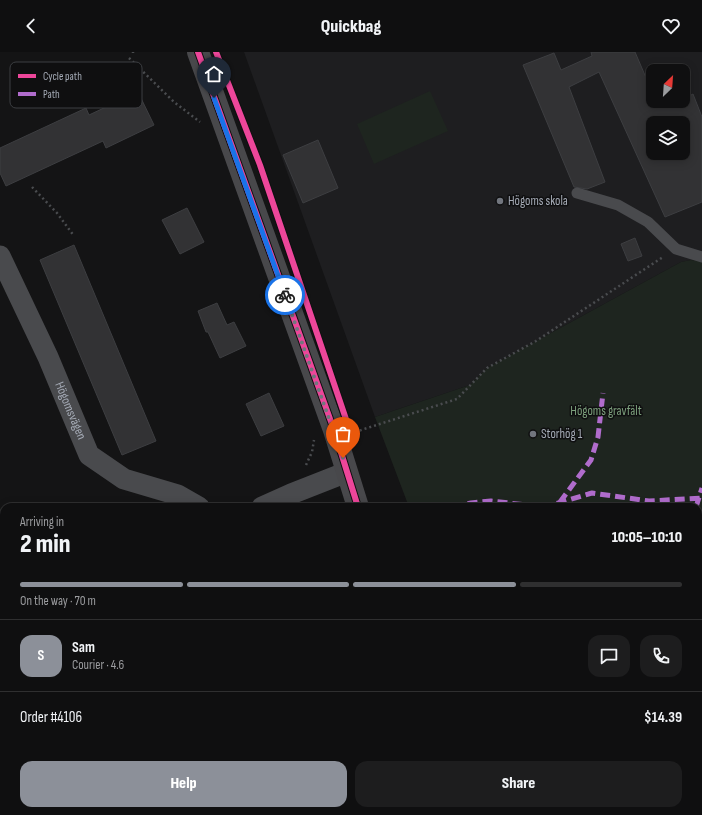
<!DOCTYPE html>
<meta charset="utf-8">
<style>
:root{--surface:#0f0f10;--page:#1d1d1e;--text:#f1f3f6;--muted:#9b9c9f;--line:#2f2f30;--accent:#8c9099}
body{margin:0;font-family:"Sofia Sans Condensed",sans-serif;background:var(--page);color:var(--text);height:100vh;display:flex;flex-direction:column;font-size:15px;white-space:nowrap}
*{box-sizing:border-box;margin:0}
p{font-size:13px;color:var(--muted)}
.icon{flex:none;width:22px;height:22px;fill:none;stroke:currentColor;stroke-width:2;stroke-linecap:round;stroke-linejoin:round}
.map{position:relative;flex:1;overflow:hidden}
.side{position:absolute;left:0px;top:451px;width:702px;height:312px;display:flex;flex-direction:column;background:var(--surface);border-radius:12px 12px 0 0;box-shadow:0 2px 10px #0003,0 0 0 1px var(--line)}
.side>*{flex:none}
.needle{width:26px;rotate:25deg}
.fabs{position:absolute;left:646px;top:12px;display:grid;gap:8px}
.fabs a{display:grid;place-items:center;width:44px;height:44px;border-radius:8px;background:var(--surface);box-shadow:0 2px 10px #0003,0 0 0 1px var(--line);font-size:20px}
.pin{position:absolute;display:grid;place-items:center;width:34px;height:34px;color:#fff;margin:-41px -17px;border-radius:50% 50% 50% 0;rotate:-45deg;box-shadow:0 0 4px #0007}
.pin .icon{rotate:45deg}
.courier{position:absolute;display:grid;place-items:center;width:40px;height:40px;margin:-20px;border:3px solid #1a73e8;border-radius:50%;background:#fff;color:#222;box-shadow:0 1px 5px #0007}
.overview em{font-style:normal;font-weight:800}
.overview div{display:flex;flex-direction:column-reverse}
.overview{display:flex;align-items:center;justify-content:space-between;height:68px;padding:0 20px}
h1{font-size:26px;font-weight:800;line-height:30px}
.bar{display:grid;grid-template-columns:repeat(4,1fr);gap:6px 4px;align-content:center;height:48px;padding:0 20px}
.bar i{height:5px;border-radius:3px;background:var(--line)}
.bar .selected{background:var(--accent)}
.bar p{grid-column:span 4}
.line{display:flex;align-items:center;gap:10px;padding:0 20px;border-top:1px solid var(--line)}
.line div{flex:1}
.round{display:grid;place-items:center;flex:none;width:42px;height:42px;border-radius:12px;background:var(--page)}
.button{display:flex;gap:8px;margin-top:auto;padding:8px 20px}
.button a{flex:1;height:46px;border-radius:12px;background:var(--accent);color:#fff;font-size:16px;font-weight:800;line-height:46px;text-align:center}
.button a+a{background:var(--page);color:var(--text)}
header{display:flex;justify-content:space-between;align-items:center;height:52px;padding:0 20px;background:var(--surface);font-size:18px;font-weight:800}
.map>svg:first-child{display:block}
.built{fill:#1e1e20;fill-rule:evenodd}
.green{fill:#1e251f}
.building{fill:#323234;stroke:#3d3e41;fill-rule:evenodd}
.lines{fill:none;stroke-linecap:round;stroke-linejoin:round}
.path{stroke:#4a4c4f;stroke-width:2.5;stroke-dasharray:2 3;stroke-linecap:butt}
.lane{stroke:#494a4d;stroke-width:11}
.street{stroke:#494a4d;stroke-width:21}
.secondary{stroke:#48484b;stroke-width:22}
.quiet{stroke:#b06ccc;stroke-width:5;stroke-dasharray:10 5;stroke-linecap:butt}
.cycleway-casing{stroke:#0f0f10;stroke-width:8}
.cycleway{stroke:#ed469a;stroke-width:6}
.done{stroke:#72767e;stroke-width:4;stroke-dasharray:0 7.2}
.route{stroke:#1a73e8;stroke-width:5}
.poi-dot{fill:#72767e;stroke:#0f0f10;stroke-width:1.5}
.labels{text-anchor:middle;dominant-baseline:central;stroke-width:3;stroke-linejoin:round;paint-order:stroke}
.poi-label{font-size:13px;fill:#a5abb6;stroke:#0f0f10;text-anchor:start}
.street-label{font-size:13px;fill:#a5abb6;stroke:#0f0f10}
.park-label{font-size:13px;fill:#7da07d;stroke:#0f0f10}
.key{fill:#0f0f10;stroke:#3c3e42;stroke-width:1}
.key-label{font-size:11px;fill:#a5abb6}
</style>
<header><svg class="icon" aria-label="back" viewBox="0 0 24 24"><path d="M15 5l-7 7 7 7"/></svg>Quickbag<svg class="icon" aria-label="heart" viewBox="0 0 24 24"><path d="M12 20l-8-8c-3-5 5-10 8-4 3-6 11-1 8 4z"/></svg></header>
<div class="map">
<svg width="702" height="763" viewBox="0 0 702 763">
<rect width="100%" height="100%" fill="#141415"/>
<!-- built -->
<path class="built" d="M244 0H702V210L691 208 681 210 487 316 470 333 375 365ZM653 19H683V49H653ZM653 71H683V101H653Z"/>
<!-- green -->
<g class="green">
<path d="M430 39 448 79 374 112 357 72Z"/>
<path d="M691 208 702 210V763H526L525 759H698V455H409L375 365 470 333 487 316 681 210Z"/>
<path d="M0 456 4 461V548L0 550Z"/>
<path d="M4 570V759H447L448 763H5L0 749V572Z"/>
</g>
<!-- building -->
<g class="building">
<path d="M591 0H635L653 42V49H656L660 56 677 49H683V47L693 42 702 65V150L665 165 599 20 569 35 605 130 587 137 574 135 523 13 554 1 561 18 592 4ZM653 71H683V101H653Z"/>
<path d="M138 40 154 73 106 96 103 89 6 134 0 121V96L86 56 89 63Z"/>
<path d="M318 88 338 136 303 151 283 103Z"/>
<path d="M187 156 204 190 180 202 162 168Z"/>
<path d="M635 186 642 204 628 209 621 192Z"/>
<path d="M74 193 156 389 122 403 40 208Z"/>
<path d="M217 251 227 273 234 270 246 294 220 306 208 280H206L198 259Z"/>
<path d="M269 341 284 374 261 384 246 352Z"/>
</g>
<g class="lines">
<!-- path -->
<g class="path">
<path d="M133 0V1"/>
<path d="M129 6 174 50 200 70"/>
<path d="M32 135 57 161 74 184"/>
<path d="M355 380 457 347 487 316 536 289 663 205"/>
<path d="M306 413 312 400 314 388"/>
<path d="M519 759 521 763"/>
</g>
<!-- lane -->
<path class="lane" d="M577 141 618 153 648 170 676 197 702 205"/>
<!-- street -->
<g class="street">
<path id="s1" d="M0 204 48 305 89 403 124 427 178 443 199 455"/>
<path d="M262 455 291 442 347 420"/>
<path d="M0 562 4 560"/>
</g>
<!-- secondary -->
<g class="secondary">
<path d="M198 0 334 378 358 455"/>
<path d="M474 759 475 763"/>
</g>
<!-- quiet -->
<g class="quiet">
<path d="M560 450 591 408 598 385 603 341"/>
<path d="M453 455 471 451 491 449 535 454H548L592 441 649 449 702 446"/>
<path d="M696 455 702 436"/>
<path d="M698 510 702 519"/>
<path d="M698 708 702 716"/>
<path d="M546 759 547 763"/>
</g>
<defs>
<g id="cycleway">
<path d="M198 0 334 378 358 455"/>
<path d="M216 0 260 113 351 382"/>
</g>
</defs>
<!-- cycleway casing -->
<use href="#cycleway" class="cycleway-casing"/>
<!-- cycleway -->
<use href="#cycleway" class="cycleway"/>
</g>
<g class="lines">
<!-- done -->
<path class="done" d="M285 243 343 406"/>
<!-- route -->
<path class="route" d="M214 46 285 243"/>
</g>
<!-- markers -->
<g class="poi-dot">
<circle cx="500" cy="149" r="4"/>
<circle cx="533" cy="382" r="4"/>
</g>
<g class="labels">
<!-- poi labels -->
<g class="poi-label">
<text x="508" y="149">Högoms skola</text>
<text x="541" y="382">Storhög 1</text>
</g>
<!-- street labels -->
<g class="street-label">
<text stroke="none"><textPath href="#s1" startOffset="170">Högomsvägen</textPath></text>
</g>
<!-- park labels -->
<g class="park-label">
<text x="606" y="359">Högoms gravfält</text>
</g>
</g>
<!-- legend -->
<rect x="10" y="10" width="132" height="46" rx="6" class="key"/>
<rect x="18" y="22" width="18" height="4" fill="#ed469a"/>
<rect x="18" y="40" width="18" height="4" fill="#b06ccc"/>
<g class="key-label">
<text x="43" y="28">Cycle path</text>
<text x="43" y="46">Path</text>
</g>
</svg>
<div class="fabs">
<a><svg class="needle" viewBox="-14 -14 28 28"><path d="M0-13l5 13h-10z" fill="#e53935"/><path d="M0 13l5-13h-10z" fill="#9b9c9f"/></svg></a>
<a><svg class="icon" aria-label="layers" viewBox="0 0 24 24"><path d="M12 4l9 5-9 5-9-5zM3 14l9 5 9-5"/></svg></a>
</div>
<div class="pin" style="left:343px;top:406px;background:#ea580c"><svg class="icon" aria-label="bag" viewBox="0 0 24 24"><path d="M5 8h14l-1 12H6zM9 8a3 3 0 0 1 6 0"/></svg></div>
<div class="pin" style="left:214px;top:46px;background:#1f2937"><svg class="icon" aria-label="home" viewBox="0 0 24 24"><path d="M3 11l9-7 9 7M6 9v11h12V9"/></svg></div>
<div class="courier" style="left:285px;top:243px"><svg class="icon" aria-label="bike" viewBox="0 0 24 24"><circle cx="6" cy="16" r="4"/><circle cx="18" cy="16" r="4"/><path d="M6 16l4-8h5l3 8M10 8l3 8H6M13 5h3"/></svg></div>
<section class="side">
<div class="overview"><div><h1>2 min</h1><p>Arriving in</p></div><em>10:05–10:10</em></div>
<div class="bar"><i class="selected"></i><i class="selected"></i><i class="selected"></i><i></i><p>On the way · 70 m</p></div>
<div class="line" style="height:72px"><b class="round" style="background:var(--accent);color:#fff">S</b><div><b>Sam</b><p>Courier · 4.6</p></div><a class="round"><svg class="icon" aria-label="chat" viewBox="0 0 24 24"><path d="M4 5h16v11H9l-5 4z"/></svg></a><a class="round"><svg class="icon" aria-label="phone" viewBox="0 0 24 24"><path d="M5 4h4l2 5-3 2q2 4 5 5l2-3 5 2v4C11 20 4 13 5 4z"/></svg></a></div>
<div class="line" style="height:52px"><div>Order #4106</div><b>$14.39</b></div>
<div class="button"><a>Help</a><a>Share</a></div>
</section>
</div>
